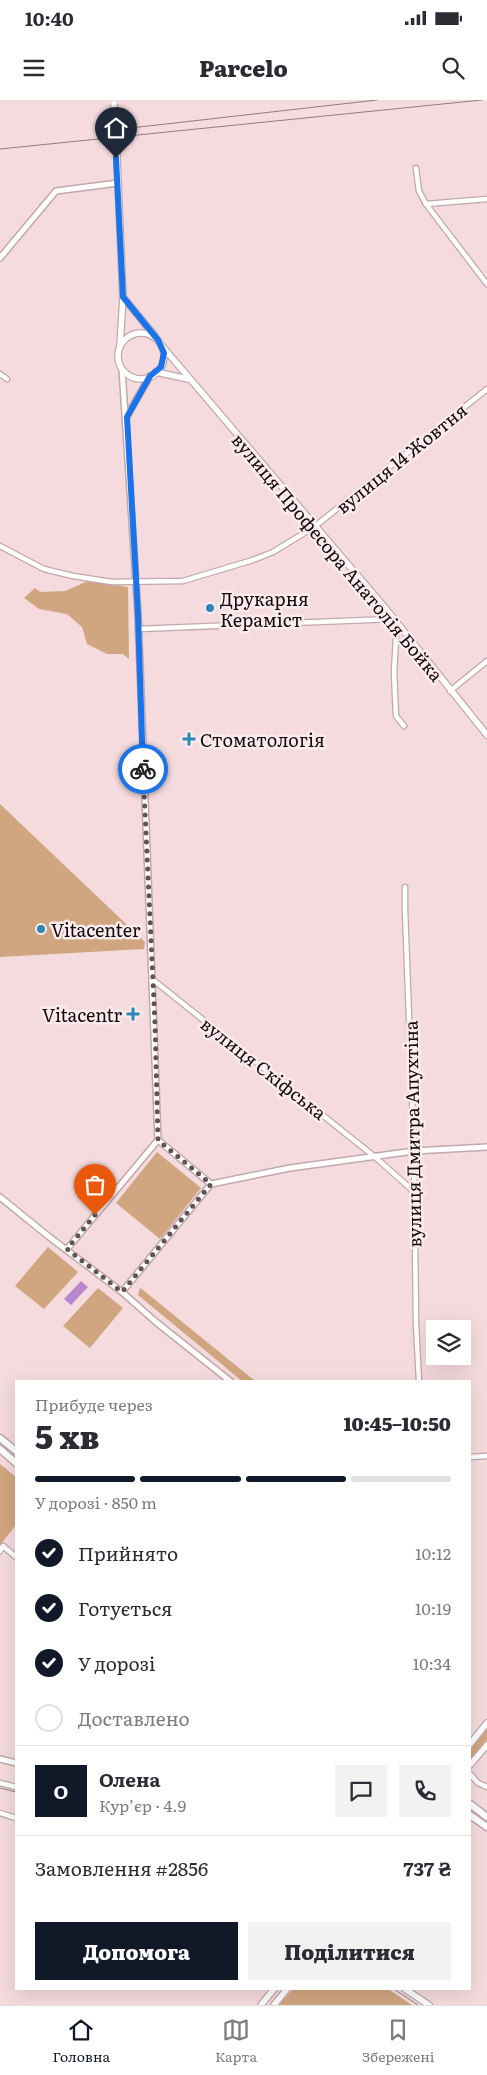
<!DOCTYPE html>
<html lang="uk">
<meta charset="utf-8">
<style>
:root{--surface:#fff;--page:#f2f2f3;--text:#2b2b33;--muted:#7c7c81;--line:#e1e1e2;--accent:#111827}
body{margin:0;font-family:Literata,serif;background:var(--page);color:var(--text);height:100vh;display:flex;flex-direction:column;font-size:19px;white-space:nowrap}
*{box-sizing:border-box;margin:0}
p{font-size:16px;color:var(--muted)}
.icon{flex:none;width:28px;height:28px;fill:none;stroke:currentColor;stroke-width:2;stroke-linecap:round;stroke-linejoin:round}
.map{position:relative;flex:1;overflow:hidden}
.details{position:absolute;left:15px;top:1280px;width:456px;height:610px;display:flex;flex-direction:column;background:var(--surface);border-radius:0px;box-shadow:0 5px 20px #0002}
.details>*{flex:none}
.tools{position:absolute;left:426px;top:1220px;display:grid;gap:10px}
.tools a{display:grid;place-items:center;width:45px;height:45px;border-radius:0px;background:var(--surface);box-shadow:0 5px 20px #0002;font-size:25px}
.pin{position:absolute;display:grid;place-items:center;width:42px;height:42px;color:#fff;margin:-51px -21px;border-radius:50% 50% 50% 0;rotate:-45deg;box-shadow:0 0 5px #0007}
.pin .icon{rotate:45deg}
.courier{position:absolute;display:grid;place-items:center;width:50px;height:50px;margin:-25px;border:4px solid #1a73e8;border-radius:50%;background:#fff;color:#222;box-shadow:0 1px 6px #0007}
.overview em{font-style:normal;font-weight:800}
.overview div{display:flex;flex-direction:column-reverse}
.overview{display:flex;align-items:center;justify-content:space-between;height:85px;padding:0 20px}
h1{font-size:32px;font-weight:800;line-height:38px}
.bar{display:grid;grid-template-columns:repeat(4,1fr);gap:8px 5px;align-content:center;height:60px;padding:0 20px}
.bar i{height:6px;border-radius:4px;background:var(--line)}
.bar .on{background:var(--accent)}
.bar p{grid-column:span 4}
.line{display:flex;align-items:center;gap:12px;padding:0 20px;border-top:1px solid var(--line)}
.line div{flex:1}
.round{display:grid;place-items:center;flex:none;width:52px;height:52px;border-radius:0px;background:var(--page)}
ol{padding:0 20px;list-style:none}
li{display:flex;align-items:center;gap:15px;height:55px}
li p{margin-inline-start:auto}
li .icon{padding:5px;border-radius:50%;background:var(--accent);color:#fff;stroke-width:4}
li:last-child{color:var(--muted)}
li i{width:28px;height:28px;border:2px solid var(--line);border-radius:50%}
.button{display:flex;gap:10px;margin-top:auto;padding:10px 20px}
.button a{flex:1;height:58px;border-radius:0px;background:var(--accent);color:#fff;font-size:20px;font-weight:800;line-height:58px;text-align:center}
.button a+a{background:var(--page);color:var(--text)}
.status{display:flex;justify-content:space-between;align-items:center;height:35px;padding:0 25px;background:var(--surface);direction:ltr}
.status svg{height:14px;fill:currentColor}
header{display:flex;justify-content:space-between;align-items:center;height:65px;padding:0 20px;background:var(--surface);font-size:22px;font-weight:800}
.menu{display:flex;justify-content:space-around;align-items:center;height:70px;border-top:1px solid var(--line);background:var(--surface);font-size:14px;color:var(--muted)}
.menu a{display:grid;justify-items:center;gap:2px}
.menu .on{color:var(--accent)}
.map>svg:first-child{display:block}
.green{fill:#d0a680}
.water{fill:#b887cd}
.lines{fill:none;stroke-linecap:round;stroke-linejoin:round}
.minor-casing{stroke:#c1a8ab;stroke-width:7}
.tertiary-casing{stroke:#c1a8ab;stroke-width:8}
.secondary-casing{stroke:#c1a8ab;stroke-width:8}
.primary-casing{stroke:#c1a8ab;stroke-width:9}
.minor{stroke:#fff;stroke-width:4.5}
.tertiary{stroke:#fff;stroke-width:5}
.secondary{stroke:#fff;stroke-width:5.5}
.primary{stroke:#fff;stroke-width:6}
.tram{stroke:#8e7c7f;stroke-width:1}
.rail{stroke:#8e7c7f;stroke-width:1}
.secondary-bridge-casing{stroke:#c1a8ab;stroke-width:8;stroke-linecap:butt}
.secondary-bridge{stroke:#fff;stroke-width:5.5}
.done{stroke:#615355;stroke-width:5;stroke-dasharray:0 9}
.route{stroke:#1a73e8;stroke-width:6}
.poi-dot{fill:#2b88b4;stroke:#fbebed;stroke-width:2}
.labels{text-anchor:middle;dominant-baseline:central;stroke-width:5;stroke-linejoin:round;paint-order:stroke}
.street-label{font-size:18px;fill:#120a0b;stroke:#fbebed}
.poi-label{font-size:18px;fill:#120a0b;stroke:#fbebed;text-anchor:start}
</style>
<div class="status"><b>10:40</b><svg viewBox="0 0 49 12"><path d="M0 12V9h3v3zM5 12V6h3v6zM10 12V3h3v9zM15 12V0h3v12zM26 1h20v11H26zM47 4h2v5h-2z"/></svg></div>
<header><svg class="icon" aria-label="menu" viewBox="0 0 24 24"><path d="M4 6h16M4 12h16M4 18h16"/></svg>Parcelo<svg class="icon" aria-label="search" viewBox="0 0 24 24"><circle cx="10" cy="10" r="6"/><path d="M15 15l6 6"/></svg></header>
<div class="map">
<svg width="487" height="1905" viewBox="0 0 487 1905">
<rect width="100%" height="100%" fill="#f5dbde"/>
<!-- green -->
<g class="green">
<path d="M88 481 128 487 129 559 123 554H107L87 544 82 527 67 514 39 509 24 498 35 488 40 492 65 491Z"/>
<path d="M0 704 145 842 144 849 0 857Z"/>
<path d="M157 1052 201 1088 160 1139 116 1103Z"/>
<path d="M48 1147 78 1172 44 1209 15 1186Z"/>
<path d="M98 1188 123 1208 90 1248 63 1226Z"/>
<path d="M140 1188 143 1190 255 1281H242L138 1195Z"/>
<path d="M0 1364 16 1377V1425L0 1445Z"/>
<path d="M487 1629V1640L470 1661V1650Z"/>
<path d="M293 1889H388L412 1905H279Z"/>
</g>
<!-- water -->
<path class="water" d="M81 1181 88 1187 71 1205 64 1199Z"/>
<g class="lines">
<defs>
<g id="minor">
<path d="M416 68 419 91 426 104 487 184"/>
<path d="M426 104 487 99"/>
<path d="M0 274 7 279"/>
<path d="M0 446 44 469 73 476 112 482 183 481 253 460 273 452 314 427 487 289"/>
<path d="M397 523 394 572 396 616 404 626"/>
<path d="M138 529 393 519"/>
<path d="M450 591 487 561"/>
<path d="M405 787V810L414 1051 416 1224 419 1281"/>
<path d="M152 879 375 1057 410 1088 414 1095"/>
<path d="M470 1357 487 1356"/>
<path d="M0 1451 3 1446 16 1457"/>
<path d="M470 1674 478 1683 487 1687"/>
<path d="M0 1683 16 1687"/>
<path d="M0 1713 16 1718"/>
</g>
<g id="tertiary">
<path d="M0 158 56 91 118 83"/>
<path d="M122 269 138 514 158 1040"/>
<path d="M127 316 150 276"/>
<path d="M211 1084 290 1068 414 1051 487 1047"/>
<path d="M0 1097 48 1136 122 1192 156 1222 230 1281"/>
<path d="M67 1149 158 1040"/>
<path d="M122 1192 211 1084 158 1040"/>
<path d="M0 1659 16 1663"/>
</g>
<g id="secondary">
<path d="M117 58 123 197 120 246"/>
<path d="M123 197 155 236"/>
<circle cx="141" cy="256" r="23"/>
<path d="M162 246 386 509 487 635"/>
<path d="M156 272 188 279"/>
<path d="M470 1644 487 1623"/>
<path d="M470 1665 487 1645"/>
<path d="M405 1889 429 1905"/>
<path d="M261 1905 274 1889"/>
<path d="M274 1905 287 1889"/>
</g>
<g id="primary">
<path d="M0 1338 16 1351"/>
<path d="M0 1349 16 1363"/>
<path d="M470 1704 487 1717"/>
<path d="M470 1715 487 1727"/>
</g>
</defs>
<!-- minor casing -->
<use href="#minor" class="minor-casing"/>
<!-- tertiary casing -->
<use href="#tertiary" class="tertiary-casing"/>
<!-- secondary casing -->
<use href="#secondary" class="secondary-casing"/>
<!-- primary casing -->
<use href="#primary" class="primary-casing"/>
<!-- minor -->
<use href="#minor" class="minor"/>
<!-- tertiary -->
<use href="#tertiary" class="tertiary"/>
<!-- secondary -->
<use href="#secondary" class="secondary"/>
<!-- primary -->
<use href="#primary" class="primary"/>
<!-- tram -->
<g class="tram">
<path d="M0 1688 16 1692"/>
<path d="M394 1889 418 1905"/>
</g>
<!-- rail -->
<g class="rail">
<path d="M122 29 377 0"/>
<path d="M0 49 482 0"/>
</g>
<defs>
<path id="secondary-bridge" d="M114 4 117 58"/>
</defs>
<!-- secondary-bridge casing -->
<use href="#secondary-bridge" class="secondary-bridge-casing"/>
<!-- secondary-bridge -->
<use href="#secondary-bridge" class="secondary-bridge"/>
</g>
<g class="lines">
<!-- done -->
<path class="done" d="M95 1115 67 1149 122 1192 211 1084 158 1040 155 924 143 669"/>
<!-- route -->
<path class="route" d="M116 58 123 197 158 240 164 253 161 267 150 276 127 317 138 515 143 669"/>
</g>
<!-- markers -->
<g class="poi-dot">
<circle cx="210" cy="508" r="5"/>
<path d="M186.5 631.5h5v5h5v5h-5v5h-5v-5h-5v-5h5z"/>
<circle cx="41" cy="829" r="5"/>
<path d="M130.5 906.5h5v5h5v5h-5v5h-5v-5h-5v-5h5z"/>
</g>
<g class="labels">
<!-- street labels -->
<g class="street-label">
<text transform="translate(401 358) rotate(-39)">вулиця 14 Жовтня</text>
<text transform="translate(338 457) rotate(50)">вулиця Професора Анатолія Бойка</text>
<text transform="translate(264 968) rotate(38)">вулиця Скіфська</text>
<text transform="translate(412 1034) rotate(-91)">вулиця Дмитра Апухтіна</text>
</g>
<!-- poi labels -->
<g class="poi-label">
<text x="220" y="498">Друкарня<tspan x="220" dy="21">Кераміст</tspan></text>
<text x="200" y="639">Стоматологія</text>
<text x="51" y="829">Vitacenter</text>
<text x="122" y="914" text-anchor="end">Vitacentr</text>
</g>
</g>
</svg>
<div class="tools">
<a><svg class="icon" aria-label="layers" viewBox="0 0 24 24"><path d="M12 4l9 5-9 5-9-5zM3 14l9 5 9-5"/></svg></a>
</div>
<div class="pin" style="left:95px;top:1115px;background:#ea580c"><svg class="icon" aria-label="bag" viewBox="0 0 24 24"><path d="M5 8h14l-1 12H6zM9 8a3 3 0 0 1 6 0"/></svg></div>
<div class="pin" style="left:116px;top:58px;background:#1f2937"><svg class="icon" aria-label="home" viewBox="0 0 24 24"><path d="M3 11l9-7 9 7M6 9v11h12V9"/></svg></div>
<div class="courier" style="left:143px;top:669px"><svg class="icon" aria-label="bike" viewBox="0 0 24 24"><circle cx="6" cy="16" r="4"/><circle cx="18" cy="16" r="4"/><path d="M6 16l4-8h5l3 8M10 8l3 8H6M13 5h3"/></svg></div>
<section class="details">
<div class="overview"><div><h1>5 хв</h1><p>Прибуде через</p></div><em>10:45–10:50</em></div>
<div class="bar"><i class="on"></i><i class="on"></i><i class="on"></i><i></i><p>У дорозі · 850 m</p></div>
<ol>
<li><svg class="icon" aria-label="check" viewBox="0 0 24 24"><path d="M5 12l5 5 9-10"/></svg>Прийнято<p>10:12</p></li>
<li><svg class="icon" aria-label="check" viewBox="0 0 24 24"><path d="M5 12l5 5 9-10"/></svg>Готується<p>10:19</p></li>
<li><svg class="icon" aria-label="check" viewBox="0 0 24 24"><path d="M5 12l5 5 9-10"/></svg>У дорозі<p>10:34</p></li>
<li><i></i>Доставлено</li>
</ol>
<div class="line" style="height:90px"><b class="round" style="background:var(--accent);color:#fff">О</b><div><b>Олена</b><p>Кур’єр · 4.9</p></div><a class="round"><svg class="icon" aria-label="chat" viewBox="0 0 24 24"><path d="M4 5h16v11H9l-5 4z"/></svg></a><a class="round"><svg class="icon" aria-label="phone" viewBox="0 0 24 24"><path d="M5 4h4l2 5-3 2q2 4 5 5l2-3 5 2v4C11 20 4 13 5 4z"/></svg></a></div>
<div class="line" style="height:65px"><div>Замовлення #2856</div><b>737 ₴</b></div>
<div class="button"><a>Допомога</a><a>Поділитися</a></div>
</section>
</div>
<nav class="menu">
<a class="on"><svg class="icon" aria-label="home" viewBox="0 0 24 24"><path d="M3 11l9-7 9 7M6 9v11h12V9"/></svg>Головна</a>
<a><svg class="icon" aria-label="map" viewBox="0 0 24 24"><path d="M3 6l6-2 6 2 6-2v14l-6 2-6-2-6 2zM9 4v14M15 6v14"/></svg>Карта</a>
<a><svg class="icon" aria-label="saved" viewBox="0 0 24 24"><path d="M7 4h10v16l-5-4-5 4z"/></svg>Збережені</a>
</nav>
